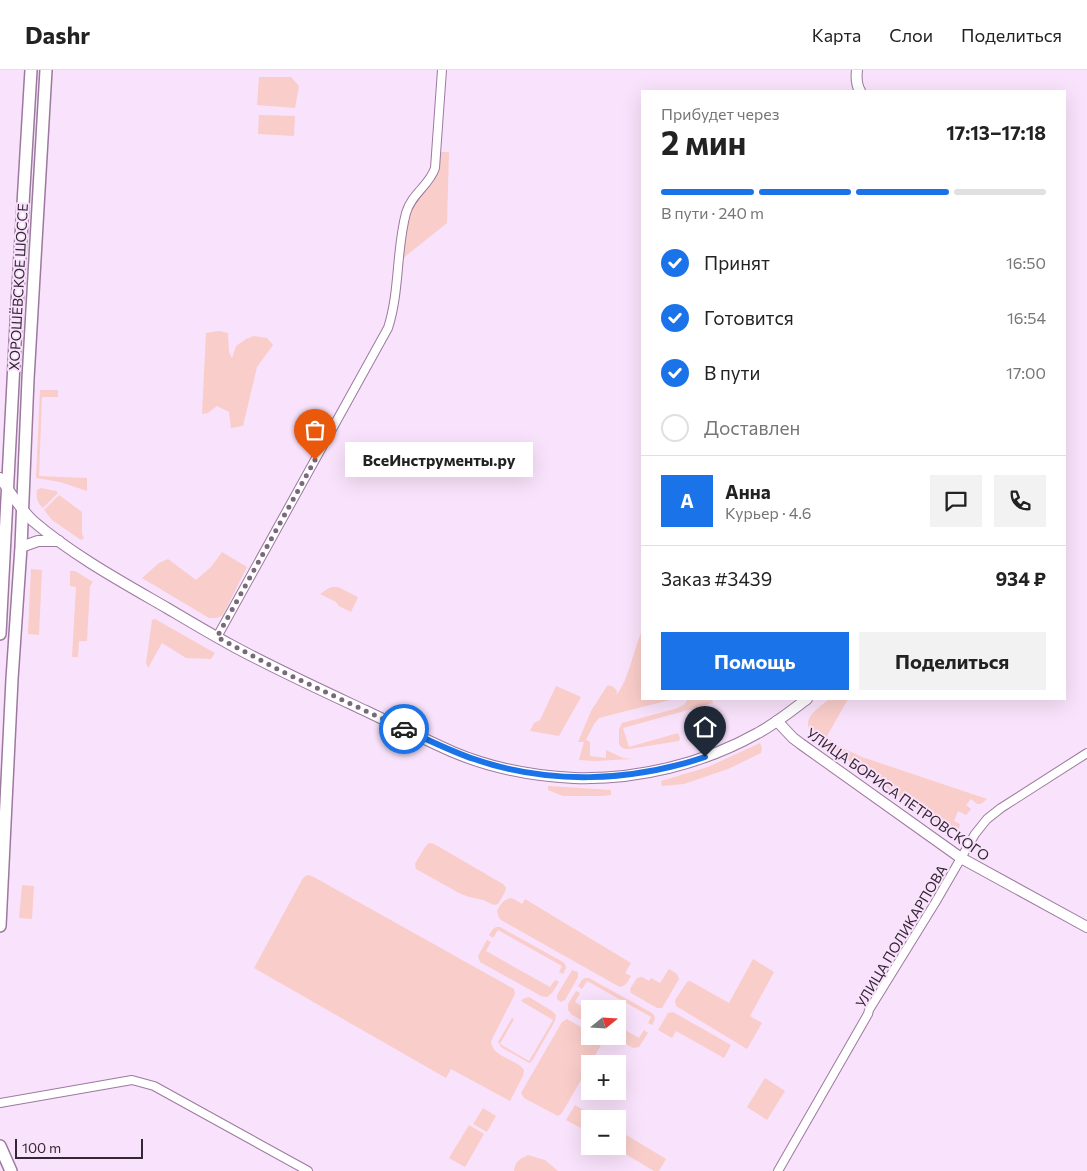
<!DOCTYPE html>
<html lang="ru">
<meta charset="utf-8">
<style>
:root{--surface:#fff;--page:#f2f2f2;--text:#222;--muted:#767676;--line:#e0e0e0;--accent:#1a73e8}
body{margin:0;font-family:Commissioner,sans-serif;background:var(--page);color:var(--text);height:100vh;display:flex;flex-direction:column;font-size:19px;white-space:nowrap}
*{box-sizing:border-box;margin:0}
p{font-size:16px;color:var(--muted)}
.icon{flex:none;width:28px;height:28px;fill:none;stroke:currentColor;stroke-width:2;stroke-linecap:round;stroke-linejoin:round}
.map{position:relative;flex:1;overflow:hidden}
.sheet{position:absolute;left:641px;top:20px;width:425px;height:610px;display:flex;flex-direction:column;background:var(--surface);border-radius:0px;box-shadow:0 5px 20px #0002}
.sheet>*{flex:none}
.needle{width:32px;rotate:72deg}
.tools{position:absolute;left:581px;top:930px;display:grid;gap:10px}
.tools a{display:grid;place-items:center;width:45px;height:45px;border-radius:0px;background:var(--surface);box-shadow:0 5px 20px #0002;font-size:25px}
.scale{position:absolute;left:15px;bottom:12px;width:128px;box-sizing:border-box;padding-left:5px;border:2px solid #352636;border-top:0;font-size:14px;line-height:18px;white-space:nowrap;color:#352636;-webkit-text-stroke:4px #f9e2fb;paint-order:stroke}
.pin{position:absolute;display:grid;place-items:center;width:42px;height:42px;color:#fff;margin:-51px -21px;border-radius:50% 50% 50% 0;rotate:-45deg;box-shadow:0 0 5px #0007}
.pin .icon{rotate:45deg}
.courier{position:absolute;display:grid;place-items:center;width:50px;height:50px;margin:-25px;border:4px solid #1a73e8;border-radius:50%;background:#fff;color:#222;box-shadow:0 1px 6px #0007}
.bubble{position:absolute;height:35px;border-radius:0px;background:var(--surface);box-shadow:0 5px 20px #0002;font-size:16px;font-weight:700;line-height:35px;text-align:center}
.overview em{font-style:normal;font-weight:700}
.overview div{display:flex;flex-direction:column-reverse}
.overview{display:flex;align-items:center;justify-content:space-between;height:85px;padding:0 20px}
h1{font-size:32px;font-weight:700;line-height:38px}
.bar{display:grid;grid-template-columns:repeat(4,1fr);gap:8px 5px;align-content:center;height:60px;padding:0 20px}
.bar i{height:6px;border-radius:4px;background:var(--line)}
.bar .selected{background:var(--accent)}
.bar p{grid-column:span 4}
.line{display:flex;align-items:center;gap:12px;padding:0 20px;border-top:1px solid var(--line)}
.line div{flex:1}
.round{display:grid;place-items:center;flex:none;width:52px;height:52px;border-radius:0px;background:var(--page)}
ol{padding:0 20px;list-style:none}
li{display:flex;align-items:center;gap:15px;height:55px}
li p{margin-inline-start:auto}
li .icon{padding:5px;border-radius:50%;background:var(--accent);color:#fff;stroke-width:4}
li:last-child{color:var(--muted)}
li i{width:28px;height:28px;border:2px solid var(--line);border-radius:50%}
.button{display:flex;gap:10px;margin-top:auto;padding:10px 20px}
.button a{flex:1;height:58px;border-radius:0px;background:var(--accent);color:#fff;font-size:20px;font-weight:700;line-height:58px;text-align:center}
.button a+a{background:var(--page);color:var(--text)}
header{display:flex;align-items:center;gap:30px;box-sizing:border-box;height:70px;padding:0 25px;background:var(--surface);border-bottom:1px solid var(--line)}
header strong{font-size:24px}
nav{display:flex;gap:28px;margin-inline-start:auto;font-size:18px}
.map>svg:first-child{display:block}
.green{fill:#f9cdca}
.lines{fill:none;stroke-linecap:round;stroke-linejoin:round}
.minor-casing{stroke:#9c799f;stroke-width:10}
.tertiary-casing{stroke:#9c799f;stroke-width:12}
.secondary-casing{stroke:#9c799f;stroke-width:14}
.minor{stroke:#fff;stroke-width:8}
.tertiary{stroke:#fff;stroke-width:10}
.secondary{stroke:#fff;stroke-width:11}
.done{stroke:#7a687b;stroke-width:5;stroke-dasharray:0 9}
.route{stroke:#1a73e8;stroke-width:6}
.labels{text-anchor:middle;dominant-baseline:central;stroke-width:4;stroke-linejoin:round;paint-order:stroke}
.street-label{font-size:14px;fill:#352636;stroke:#f9e2fb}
</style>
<header>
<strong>Dashr</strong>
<nav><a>Карта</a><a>Слои</a><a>Поделиться</a></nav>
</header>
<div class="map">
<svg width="1087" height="1101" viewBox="0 0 1087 1101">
<rect width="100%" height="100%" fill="#f9e2fb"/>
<!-- green -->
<g class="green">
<path d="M259 7H291L299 16 295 38 257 35Z"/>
<path d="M259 45 295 46 294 66 258 64Z"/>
<path d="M440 82H449L447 153 402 189 407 154 411 136 436 106Z"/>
<path d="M219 261 228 263 229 282 232 288 236 276 246 269 254 266 267 268 273 275 257 297 243 356 231 358 229 342 217 336 208 343 202 344 206 263Z"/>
<path d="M40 320H58V327H42L39 406 87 408V421L60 412 36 408Z"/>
<path d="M41 418 56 421 58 423 43 438C37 433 36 427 37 420Z"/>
<path d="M59 425 82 442V464L84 468 81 470 52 450 44 440Z"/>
<path d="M222 482 247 497 223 545 217 548H209L142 508 159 493 168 489 196 510 211 497Z"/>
<path d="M31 499 42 500 39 565 28 564Z"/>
<path d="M70 501H75L93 512 90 516 87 571H79L78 587H72L76 517 70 516Z"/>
<path d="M333 517H338L358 527 351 542 339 536 336 532 320 524 329 518Z"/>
<path d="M155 549 215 583 211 589 186 588 162 573 148 598 146 593 152 550Z"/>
<path d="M642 561V629H674L599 648 594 654 586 670 590 672V686L606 688V680L623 688 632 689 595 691 579 690 584 672H578L591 641 607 616C612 615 614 617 617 621L616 625C629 611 633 580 642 561Z"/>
<path d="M556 616 581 627 559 666 530 661 534 653 540 650Z"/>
<path d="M688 629H712L713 633 623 658 629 677 678 663 680 668 679 671 629 679H625L621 677 619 674V659L622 653 675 639 684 635Z"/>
<path d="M829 629H848L827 666 834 674 862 687 987 729 981 734H977L971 729 966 735 971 739 966 745 958 741 954 751 960 754 959 758 950 761 914 737 812 664C800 648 818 639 829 629Z"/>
<path d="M760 673 762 678 761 683 728 699 684 714 662 716 661 711 708 697Z"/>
<path d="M548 716 611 720V725L601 726H563L548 720Z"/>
<path d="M429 773 434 774 503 814 506 818 505 822 498 834 494 835 483 830 469 827 461 824 416 799 415 794 416 792 425 777Z"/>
<path d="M307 805 312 806 514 919 515 924 491 971C492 988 516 988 524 1000L523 1006 510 1031 451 999 446 1008 254 898 303 808Z"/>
<path d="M22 815 34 816 32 849 19 848Z"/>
<path d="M510 828 514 829 522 834 525 829 631 893 625 903 631 906 626 914 621 917 618 916 501 850 499 848 497 841C500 835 503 830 510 828Z"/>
<path d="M496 857H500L563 892 565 894 566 898 563 904 559 902 562 896 498 860 493 868 489 865 493 859Z"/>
<path d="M487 870 491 872 486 881 550 917 555 910 559 912 552 923 547 927 541 926 480 892 478 886Z"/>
<path d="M753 889 774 902 750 946 762 953 747 979 676 936 675 930 687 912 690 911 729 933Z"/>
<path d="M669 899 677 904 679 909 662 938H657L631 923 630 919 637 908 642 907 649 911 651 908 660 913Z"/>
<path d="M572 900 578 902V907L565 930 561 932 557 929V925Z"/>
<path d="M585 908H589L652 943 654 945 655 949 652 955 648 953 651 947 587 911 582 919 578 916 582 910Z"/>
<path d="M576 921 580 923 575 932 590 941V954L572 945 568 940V934Z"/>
<path d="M529 927 552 941 556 945 555 951 532 991 529 993 501 977 498 972 512 948 514 949 500 974 529 991 553 950 521 931 523 929Z"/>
<path d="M673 942 731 975 724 988 676 961 672 968 658 960 668 943Z"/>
<path d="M567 949 590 962V966C596 966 600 966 602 973L562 1043 558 1046 524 1028 521 1023 562 952Z"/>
<path d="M618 956 639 968 644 960 648 963 639 977 633 978 611 966H618Z"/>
<path d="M765 1008 785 1021 767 1050 747 1037Z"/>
<path d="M575 1035 598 1049H590V1063L566 1050Z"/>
<path d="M483 1038 496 1046 487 1062 473 1054Z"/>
<path d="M469 1055 484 1064 465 1097 449 1088Z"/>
<path d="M618 1060 666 1089 659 1101H654L612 1076H618Z"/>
<path d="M528 1085 545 1090 558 1101H514C515 1091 520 1089 528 1085Z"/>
</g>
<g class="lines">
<defs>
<g id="minor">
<path d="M217 567 388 258C400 221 396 180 406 143 412 123 429 116 435 98L442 0"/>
<path d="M0 1033 132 1010 154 1016 308 1101"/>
<path d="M778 1101 868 944 869 940 935 833 975 764 987 749 1001 738 1087 683"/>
</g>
<g id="tertiary">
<path d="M857 0C856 8 856 14 860 21"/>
<path d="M0 408C11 423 20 439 33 451 74 486 122 512 167 538 189 551 209 563 231 575 275 599 321 620 366 641 395 655 424 669 453 682 491 698 533 706 574 708 637 710 703 694 758 663 775 654 791 641 807 629"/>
<path d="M21 477 38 471H59"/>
<path d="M777 651 793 668 801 674 961 788 1087 857"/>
</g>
<g id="secondary">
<path d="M0 564 17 235 31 0"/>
<path d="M0 856 12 609 21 477 28 309 46 0"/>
<path d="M0 1076 11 1101"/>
</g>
</defs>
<!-- minor casing -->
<use href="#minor" class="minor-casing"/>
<!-- tertiary casing -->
<use href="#tertiary" class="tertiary-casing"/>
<!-- secondary casing -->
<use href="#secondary" class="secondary-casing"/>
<!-- minor -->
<use href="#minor" class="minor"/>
<!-- tertiary -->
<use href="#tertiary" class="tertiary"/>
<!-- secondary -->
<use href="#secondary" class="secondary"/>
</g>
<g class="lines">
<!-- done -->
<path class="done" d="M315 390 217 567 281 601 404 659"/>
<!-- route -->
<path class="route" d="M404 659C427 669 450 681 474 689 549 715 630 712 705 687"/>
</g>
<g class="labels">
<!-- street labels -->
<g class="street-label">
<text transform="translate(18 217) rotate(-87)">ХОРОШЁВСКОЕ ШОССЕ</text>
<text transform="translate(898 724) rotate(35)">УЛИЦА БОРИСА ПЕТРОВСКОГО</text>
<text transform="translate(901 866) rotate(-59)">УЛИЦА ПОЛИКАРПОВА</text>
</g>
</g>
</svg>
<div class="tools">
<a><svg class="needle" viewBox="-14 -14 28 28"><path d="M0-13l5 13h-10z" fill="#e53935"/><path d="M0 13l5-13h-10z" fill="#767676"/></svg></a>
<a>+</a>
<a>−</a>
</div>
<div class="scale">100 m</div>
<div class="pin" style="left:315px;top:390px;background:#ea580c"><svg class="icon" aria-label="bag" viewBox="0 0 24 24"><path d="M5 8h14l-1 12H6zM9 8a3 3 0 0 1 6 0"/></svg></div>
<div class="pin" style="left:705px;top:687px;background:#1f2937"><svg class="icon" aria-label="home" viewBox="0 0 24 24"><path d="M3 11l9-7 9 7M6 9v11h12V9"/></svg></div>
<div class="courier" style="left:404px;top:659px"><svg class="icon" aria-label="car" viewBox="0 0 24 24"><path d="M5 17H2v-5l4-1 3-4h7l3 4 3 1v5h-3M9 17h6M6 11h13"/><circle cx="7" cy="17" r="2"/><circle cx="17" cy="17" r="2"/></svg></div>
<div class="bubble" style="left:345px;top:372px;width:188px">ВсеИнструменты.ру</div>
<section class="sheet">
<div class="overview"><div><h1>2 мин</h1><p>Прибудет через</p></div><em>17:13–17:18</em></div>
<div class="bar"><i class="selected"></i><i class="selected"></i><i class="selected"></i><i></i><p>В пути · 240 m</p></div>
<ol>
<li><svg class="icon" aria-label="check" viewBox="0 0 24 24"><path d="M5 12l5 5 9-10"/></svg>Принят<p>16:50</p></li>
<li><svg class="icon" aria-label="check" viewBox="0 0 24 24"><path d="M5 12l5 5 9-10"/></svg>Готовится<p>16:54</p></li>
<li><svg class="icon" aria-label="check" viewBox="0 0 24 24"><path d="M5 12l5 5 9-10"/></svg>В пути<p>17:00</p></li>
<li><i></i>Доставлен</li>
</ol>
<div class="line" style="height:90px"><b class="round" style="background:var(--accent);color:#fff">А</b><div><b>Анна</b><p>Курьер · 4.6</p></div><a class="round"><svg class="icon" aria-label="chat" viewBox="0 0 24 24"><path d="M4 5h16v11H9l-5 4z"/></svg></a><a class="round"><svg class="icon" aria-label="phone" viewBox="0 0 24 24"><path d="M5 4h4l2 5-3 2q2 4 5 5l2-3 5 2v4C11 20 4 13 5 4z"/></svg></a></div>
<div class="line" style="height:65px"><div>Заказ #3439</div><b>934 ₽</b></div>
<div class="button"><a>Помощь</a><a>Поделиться</a></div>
</section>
</div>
